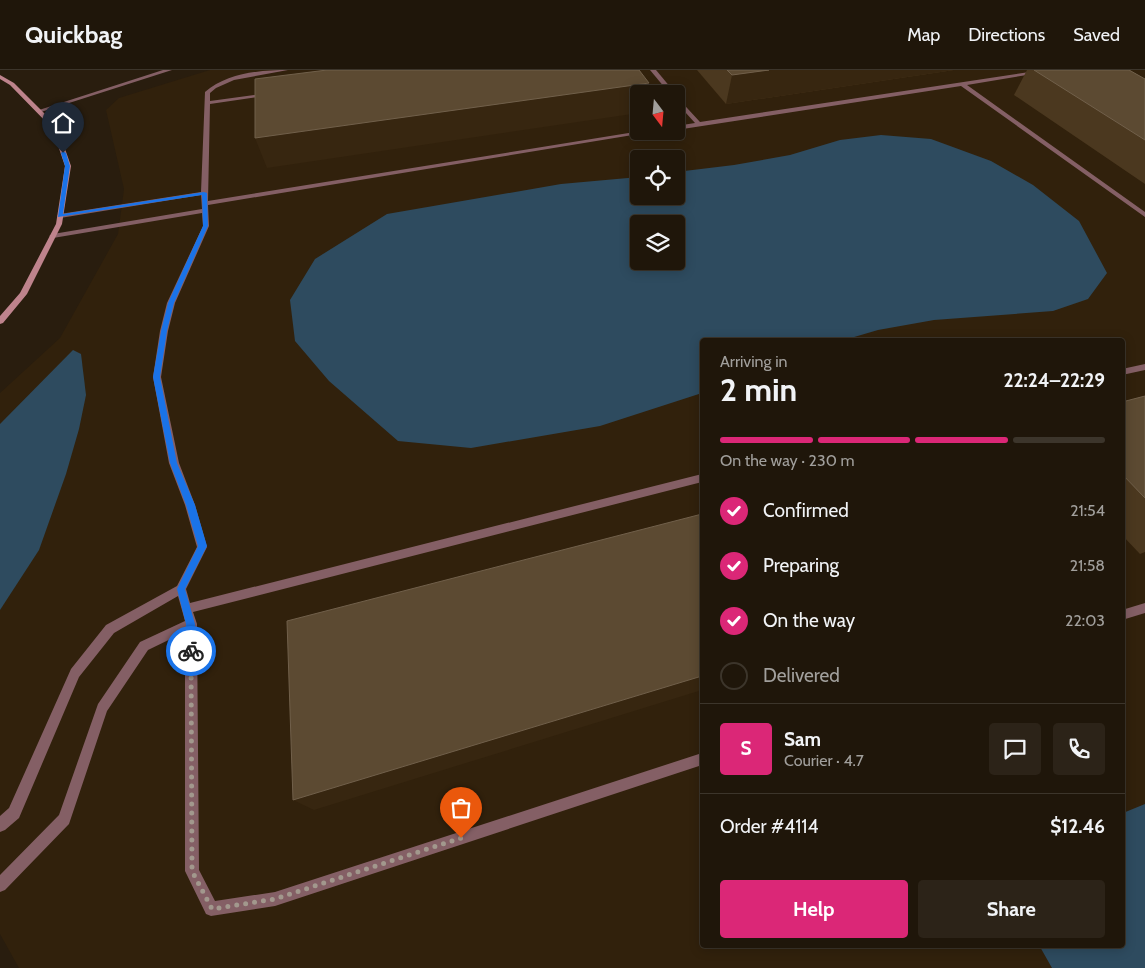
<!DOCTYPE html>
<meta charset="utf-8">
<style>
:root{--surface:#1f160a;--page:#2c2318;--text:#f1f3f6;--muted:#a19f9c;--line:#3c352b;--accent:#db2777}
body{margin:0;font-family:Cabin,sans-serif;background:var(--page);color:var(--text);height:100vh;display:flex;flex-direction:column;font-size:19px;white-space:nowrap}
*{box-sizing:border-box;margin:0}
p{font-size:16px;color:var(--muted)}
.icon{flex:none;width:28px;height:28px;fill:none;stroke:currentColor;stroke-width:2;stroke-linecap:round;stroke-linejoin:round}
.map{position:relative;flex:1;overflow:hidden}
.drawer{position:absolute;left:700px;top:268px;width:425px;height:610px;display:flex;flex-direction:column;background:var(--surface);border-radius:5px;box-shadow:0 2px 12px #0003,0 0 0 1px var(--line)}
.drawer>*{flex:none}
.needle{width:32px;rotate:164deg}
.controls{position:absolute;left:630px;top:15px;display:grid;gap:10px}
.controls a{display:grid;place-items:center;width:55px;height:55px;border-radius:5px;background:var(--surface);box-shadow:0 2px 12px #0003,0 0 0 1px var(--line);font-size:25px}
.pin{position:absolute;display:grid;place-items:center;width:42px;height:42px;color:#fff;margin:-51px -21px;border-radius:50% 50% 50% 0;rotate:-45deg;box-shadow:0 0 5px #0007}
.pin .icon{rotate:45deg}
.courier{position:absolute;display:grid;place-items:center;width:50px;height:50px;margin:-25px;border:4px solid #1a73e8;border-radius:50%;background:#fff;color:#222;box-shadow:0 1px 6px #0007}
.head em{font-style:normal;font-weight:700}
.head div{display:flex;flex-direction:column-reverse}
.head{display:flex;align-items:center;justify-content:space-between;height:85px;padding:0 20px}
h1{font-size:32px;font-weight:700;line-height:38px}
.bar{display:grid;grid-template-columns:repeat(4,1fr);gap:8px 5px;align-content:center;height:60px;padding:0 20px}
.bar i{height:6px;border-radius:4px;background:var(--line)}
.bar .selected{background:var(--accent)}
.bar p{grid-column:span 4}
.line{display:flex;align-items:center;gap:12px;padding:0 20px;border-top:1px solid var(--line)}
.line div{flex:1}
.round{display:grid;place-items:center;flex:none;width:52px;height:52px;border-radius:5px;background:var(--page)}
ol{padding:0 20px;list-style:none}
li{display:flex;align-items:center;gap:15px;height:55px}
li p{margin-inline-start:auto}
li .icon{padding:5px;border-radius:50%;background:var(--accent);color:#fff;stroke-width:4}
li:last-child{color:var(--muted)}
li i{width:28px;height:28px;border:2px solid var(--line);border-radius:50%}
.primary-button{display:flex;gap:10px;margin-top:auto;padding:10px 20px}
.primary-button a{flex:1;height:58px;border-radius:5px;background:var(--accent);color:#fff;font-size:20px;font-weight:700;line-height:58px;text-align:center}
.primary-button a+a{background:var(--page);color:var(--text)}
header{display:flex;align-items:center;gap:30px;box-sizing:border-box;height:70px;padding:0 25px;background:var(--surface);border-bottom:1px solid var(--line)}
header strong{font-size:24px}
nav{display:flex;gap:28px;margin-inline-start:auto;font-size:18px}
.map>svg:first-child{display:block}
.built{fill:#31210c;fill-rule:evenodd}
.water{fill:#2e4b5f;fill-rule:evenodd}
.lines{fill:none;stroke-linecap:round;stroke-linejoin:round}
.lane{fill:#845f65;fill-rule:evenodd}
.street{fill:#845f65;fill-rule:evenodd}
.secondary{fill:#be838c;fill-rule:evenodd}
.wall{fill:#4b381f}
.shaded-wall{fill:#372610}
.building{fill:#5c4a32;stroke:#71604b}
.route{fill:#1a73e8}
.done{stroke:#a2988d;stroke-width:5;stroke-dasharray:0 9}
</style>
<header>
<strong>Quickbag</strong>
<nav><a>Map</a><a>Directions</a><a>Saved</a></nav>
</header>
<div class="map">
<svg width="1145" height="898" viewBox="0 0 1145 898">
<rect width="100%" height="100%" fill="#291d0e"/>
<!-- built -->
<path class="built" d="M210 0H1145V898H19L0 864V323L60 268 118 164 124 119 106 40 119 28ZM639 24H676V61H639ZM639 89H676V126H639ZM639 154H676V191H639ZM702 270H1122V875H702Z"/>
<!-- water -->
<g class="water">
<path d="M881 65 931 69 991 91 1033 115 1079 151 1107 203 1088 229 1053 241 934 250 878 260 844 270H702V323L600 356 471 378 398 371 329 311 295 271 290 230 315 189 387 144 561 114 639 107V126H676V102L734 95 790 85 840 70ZM639 154H676V191H639Z"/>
<path d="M73 280 81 284 86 325 79 359 66 404 39 480 0 540V354Z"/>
<path d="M1145 734V898H1052L1039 875H1122L1123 743Z"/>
</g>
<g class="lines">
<!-- lane -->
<g class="lane">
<path d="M288 0 234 10 216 18 210 23V31L268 23 271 25 210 34 208 131 641 61H657L208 135 209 156 175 233 168 261 161 307 179 393 195 435 207 477 186 519 190 533 702 404V412L193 542 197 554 199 800 215 831 275 822 702 683V695L275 836 211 846 206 844 185 801V562L148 580 107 641 69 754 5 820 0 822V805L59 745 98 634 140 572 185 551 178 526 114 563 79 607 19 748 5 760 0 762V746L9 738 71 599 106 555 177 516 197 477 185 435 169 393 153 307 160 261 167 233 203 156 202 143 53 168 49 166 53 164 202 139 201 125 60 148 57 146 60 144 201 122 205 22C227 3 260 0 288 0Z"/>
<path d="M650 0H656L676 24H670Z"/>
<path d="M1043 0H1057L967 15 1145 142V147L961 16 676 60V56L695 53 676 32V26L700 52Z"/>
<path d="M1145 294V300L1122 305V299Z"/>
<path d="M1145 533V543L1122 550V540Z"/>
</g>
<!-- street -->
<path class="street" d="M163 0H172L41 42 36 41Z"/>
<!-- secondary -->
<path class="secondary" d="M0 5 14 13 57 56 71 96 62 154 27 224 3 253 0 254V246L20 223 56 154 65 96 52 58 10 15 0 9Z"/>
</g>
<!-- wall -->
<g class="wall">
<path d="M697 0H954L726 34Z"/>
<path d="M1027 0H1129L1145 9V114L1014 25Z"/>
<path d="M1145 326V482L1140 484 1122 465V332Z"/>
</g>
<!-- shaded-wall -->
<g class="shaded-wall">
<path d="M769 0H954L726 34 732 5Z"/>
<path d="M649 13 648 24H639V43L267 98 255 68Z"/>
<path d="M702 606V620L314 740 293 730Z"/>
</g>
<!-- building -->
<g class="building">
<path d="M327 0H639L649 13 255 68V9Z"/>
<path d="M727 0H769L732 5Z"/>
<path d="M1034 0H1129L1145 9V70Z"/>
<path d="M1145 326V428L1122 404V332Z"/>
<path d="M702 444V606L293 730 287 551Z"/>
</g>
<!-- route -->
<path class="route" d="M63 81 66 83 70 96 63 144 204 122 207 123 208 156 174 233 167 261 160 307 177 393 195 435 207 476 185 519 195 554 196 581 191 585 186 581V554L177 519 198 476 186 435 170 393 153 307 161 261 168 233 203 156 202 125 58 147 65 96 61 83Z"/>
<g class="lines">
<!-- done -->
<path class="done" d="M191 581 192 801 212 839 275 829 461 768"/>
</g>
</svg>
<div class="controls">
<a><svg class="needle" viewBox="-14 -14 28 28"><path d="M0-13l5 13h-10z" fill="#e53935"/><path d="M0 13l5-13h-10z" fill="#a19f9c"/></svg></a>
<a><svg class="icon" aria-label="locate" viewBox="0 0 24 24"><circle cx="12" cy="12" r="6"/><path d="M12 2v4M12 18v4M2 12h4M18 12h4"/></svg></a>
<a><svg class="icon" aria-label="layers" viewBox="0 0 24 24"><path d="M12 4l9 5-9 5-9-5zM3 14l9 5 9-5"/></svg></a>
</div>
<div class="pin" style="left:461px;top:768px;background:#ea580c"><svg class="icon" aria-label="bag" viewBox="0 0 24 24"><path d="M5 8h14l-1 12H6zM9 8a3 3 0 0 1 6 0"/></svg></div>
<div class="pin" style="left:63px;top:83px;background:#1f2937"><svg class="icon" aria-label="home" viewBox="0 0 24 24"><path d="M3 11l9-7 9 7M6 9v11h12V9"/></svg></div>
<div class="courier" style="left:191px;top:581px"><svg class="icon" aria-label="bike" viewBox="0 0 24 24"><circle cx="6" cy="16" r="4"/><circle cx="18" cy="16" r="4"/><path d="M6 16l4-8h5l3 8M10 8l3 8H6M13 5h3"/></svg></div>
<section class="drawer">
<div class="head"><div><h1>2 min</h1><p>Arriving in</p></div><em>22:24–22:29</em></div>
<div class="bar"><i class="selected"></i><i class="selected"></i><i class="selected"></i><i></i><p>On the way · 230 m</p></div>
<ol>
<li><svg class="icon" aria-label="check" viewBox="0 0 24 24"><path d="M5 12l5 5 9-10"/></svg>Confirmed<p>21:54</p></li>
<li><svg class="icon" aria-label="check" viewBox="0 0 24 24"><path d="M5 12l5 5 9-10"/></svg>Preparing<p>21:58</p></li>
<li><svg class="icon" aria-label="check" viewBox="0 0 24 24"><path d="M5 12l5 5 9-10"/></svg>On the way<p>22:03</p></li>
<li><i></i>Delivered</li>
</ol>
<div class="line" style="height:90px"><b class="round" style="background:var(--accent);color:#fff">S</b><div><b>Sam</b><p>Courier · 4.7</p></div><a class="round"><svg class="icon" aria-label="chat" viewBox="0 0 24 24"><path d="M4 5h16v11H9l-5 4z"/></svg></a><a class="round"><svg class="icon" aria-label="phone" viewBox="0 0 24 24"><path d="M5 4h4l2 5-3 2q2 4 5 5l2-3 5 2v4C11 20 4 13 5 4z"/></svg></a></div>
<div class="line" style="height:65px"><div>Order #4114</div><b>$12.46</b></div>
<div class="primary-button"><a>Help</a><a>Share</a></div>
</section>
</div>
